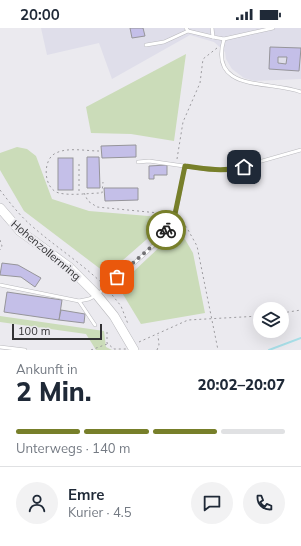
<!DOCTYPE html>
<html lang="de">
<meta charset="utf-8">
<style>
:root{--surface:#fff;--page:#f2f2f3;--text:#1f2937;--muted:#747a83;--line:#e0e1e3;--accent:#777f2a}
body{margin:0;font-family:Mulish,sans-serif;background:var(--page);color:var(--text);height:100vh;display:flex;flex-direction:column;font-size:15px;white-space:nowrap}
*{box-sizing:border-box;margin:0}
p{font-size:13px;color:var(--muted)}
.icon{flex:none;width:22px;height:22px;fill:none;stroke:currentColor;stroke-width:2;stroke-linecap:round;stroke-linejoin:round}
.map{position:relative;height:322px;overflow:hidden}
.drawer{display:flex;flex-direction:column;background:var(--surface);flex:1}
.drawer>*{flex:none}
.controls{position:absolute;left:253px;top:274px;display:grid;gap:8px}
.controls a{display:grid;place-items:center;width:36px;height:36px;border-radius:50%;background:var(--surface);box-shadow:0 4px 16px #0002;font-size:20px}
.scale{position:absolute;left:12px;bottom:10px;width:90px;box-sizing:border-box;padding-left:4px;border:2px solid #323234;border-top:0;font-size:11px;line-height:14px;white-space:nowrap;color:#323234;-webkit-text-stroke:3px #ebeaef;paint-order:stroke}
.pin{position:absolute;display:grid;place-items:center;width:34px;height:34px;color:#fff;margin:-17px;border-radius:8px;box-shadow:0 2px 6px #0006}
.courier{position:absolute;display:grid;place-items:center;width:40px;height:40px;margin:-20px;border:3px solid #777f2a;border-radius:50%;background:#fff;color:#222;box-shadow:0 1px 5px #0007}
.summary em{font-style:normal;font-weight:800}
.summary div{display:flex;flex-direction:column-reverse}
.summary{display:flex;align-items:center;justify-content:space-between;height:68px;padding:0 16px}
h1{font-size:26px;font-weight:800;line-height:30px}
.bar{display:grid;grid-template-columns:repeat(4,1fr);gap:6px 4px;align-content:center;height:48px;padding:0 16px}
.bar i{height:5px;border-radius:3px;background:var(--line)}
.bar .selected{background:var(--accent)}
.bar p{grid-column:span 4}
.line{display:flex;align-items:center;gap:10px;padding:0 16px;border-top:1px solid var(--line)}
.line div{flex:1}
.round{display:grid;place-items:center;flex:none;width:42px;height:42px;border-radius:21px;background:var(--page)}
.status{display:flex;justify-content:space-between;align-items:center;height:28px;padding:0 20px;background:var(--surface);direction:ltr}
.status svg{height:11px;fill:currentColor}
.map>svg:first-child{display:block}
.built{fill:#dfdeea}
.green{fill:#cbdcb9}
.lines{fill:none;stroke-linecap:round;stroke-linejoin:round}
.stream{stroke:#a8dfe8;stroke-width:2}
.building{fill:#c4bfe8;stroke:#96959a;fill-rule:evenodd}
.service-casing{stroke:#b9b9bd;stroke-width:4}
.secondary-casing{stroke:#b9b9bd;stroke-width:10}
.path{stroke:#9d9ca0;stroke-width:1;stroke-dasharray:2 3;stroke-linecap:butt}
.service{stroke:#fff;stroke-width:3}
.secondary{stroke:#fff;stroke-width:9}
.done{stroke:#737275;stroke-width:4;stroke-dasharray:0 7.2}
.route{stroke:#777f2a;stroke-width:5}
.labels{text-anchor:middle;dominant-baseline:central;stroke-width:4;stroke-linejoin:round;paint-order:stroke}
.street-label{font-size:11px;fill:#323234;stroke:#ebeaef}
</style>
<div class="status"><b>20:00</b><svg viewBox="0 0 49 12"><path d="M0 12V9h3v3zM5 12V6h3v6zM10 12V3h3v9zM15 12V0h3v12zM26 1h20v11H26zM47 4h2v5h-2z"/></svg></div>
<div class="map">
<svg width="301" height="322" viewBox="0 0 301 322">
<rect width="100%" height="100%" fill="#ebeaef"/>
<!-- built -->
<path class="built" d="M41 0H301V51L254 53 244 50 232 41 226 31 225 24 214 14 190 7 112 51 99 15 47 27Z"/>
<!-- green -->
<g class="green">
<path d="M186 26 174 113 131 106 91 105 86 79Z"/>
<path d="M17 119 27 121 36 128 52 171 89 183 160 189 155 204 107 246 24 183 0 142V125Z"/>
<path d="M179 201 193 225 205 285 141 296 118 258Z"/>
<path d="M0 288 104 303 106 319 112 322H96L86 306 0 294Z"/>
</g>
<g class="lines">
<!-- stream -->
<path class="stream" d="M269 322 301 310"/>
</g>
<!-- building -->
<g class="building">
<path d="M130 0H143L145 8 132 10Z"/>
<path d="M270 19 301 20 299 43 269 41ZM278 29H287L286 36 278 35Z"/>
<path d="M136 117V129L102 130 101 118Z"/>
<path d="M87 129H99L100 160H87Z"/>
<rect x="58" y="130" width="15" height="32"/>
<path d="M167 137V147H154V151H149V138Z"/>
<path d="M104 160H138V172L105 173Z"/>
<path d="M2 235 18 237 41 250 35 259 21 249 0 247Z"/>
<path d="M7 264 62 272 59 292 4 284Z"/>
<path d="M61 282 85 286 84 295 59 292Z"/>
</g>
<g class="lines">
<defs>
<g id="service">
<path d="M186 0 188 3 213 9"/>
<path d="M212 0 213 9 224 11 273 0"/>
<path d="M224 11C208 65 270 52 301 64"/>
<path d="M146 17 164 14 188 3"/>
<path d="M138 134 149 133 212 142H230L301 122"/>
<path d="M0 257 79 273 95 297"/>
<path d="M79 273 89 271 97 267C121 243 164 218 175 185 180 170 181 153 185 138"/>
<path d="M0 319 25 322"/>
</g>
<path id="secondary" d="M0 180 20 203 69 239 97 267 114 288 134 322"/>
</defs>
<!-- service casing -->
<use href="#service" class="service-casing"/>
<!-- secondary casing -->
<use href="#secondary" class="secondary-casing"/>
<!-- path -->
<g class="path">
<path d="M99 123C86 123 68 119 56 125 42 131 43 161 59 165 72 168 89 165 102 165L103 154"/>
<path d="M177 131 183 94 200 55 203 31 217 20"/>
<path d="M79 136V164"/>
<path d="M0 162C10 175 20 188 33 199 56 219 81 235 103 256"/>
<path d="M84 165 88 173 97 179 169 186"/>
<path d="M179 190 187 200 197 218 218 322"/>
<path d="M0 212 2 218 0 222"/>
<path d="M109 263 121 278 128 296"/>
<path d="M282 285 301 282"/>
<path d="M107 304V315L114 321H126"/>
<path d="M139 314 188 292 260 288"/>
<path d="M91 322 107 316"/>
<path d="M157 322 159 317 158 307"/>
</g>
<!-- service -->
<use href="#service" class="service"/>
<!-- secondary -->
<use href="#secondary" class="secondary"/>
</g>
<g class="lines">
<!-- done -->
<path class="done" d="M117 249 150 220 166 202"/>
<!-- route -->
<path class="route" d="M166 202 175 186 185 138C205 141 223 144 244 139"/>
</g>
<g class="labels">
<!-- street labels -->
<g class="street-label">
<text transform="translate(46 222) rotate(40)">Hohenzollernring</text>
</g>
</g>
</svg>
<div class="controls">
<a><svg class="icon" aria-label="layers" viewBox="0 0 24 24"><path d="M12 4l9 5-9 5-9-5zM3 14l9 5 9-5"/></svg></a>
</div>
<div class="scale">100 m</div>
<div class="pin" style="left:117px;top:249px;background:#ea580c"><svg class="icon" aria-label="bag" viewBox="0 0 24 24"><path d="M5 8h14l-1 12H6zM9 8a3 3 0 0 1 6 0"/></svg></div>
<div class="pin" style="left:244px;top:139px;background:#1f2937"><svg class="icon" aria-label="home" viewBox="0 0 24 24"><path d="M3 11l9-7 9 7M6 9v11h12V9"/></svg></div>
<div class="courier" style="left:166px;top:202px"><svg class="icon" aria-label="bike" viewBox="0 0 24 24"><circle cx="6" cy="16" r="4"/><circle cx="18" cy="16" r="4"/><path d="M6 16l4-8h5l3 8M10 8l3 8H6M13 5h3"/></svg></div>
</div>
<section class="drawer">
<div class="summary"><div><h1>2 Min.</h1><p>Ankunft in</p></div><em>20:02–20:07</em></div>
<div class="bar"><i class="selected"></i><i class="selected"></i><i class="selected"></i><i></i><p>Unterwegs · 140 m</p></div>
<div class="line" style="height:72px"><a class="round"><svg class="icon" aria-label="person" viewBox="0 0 24 24"><circle cx="12" cy="8" r="4"/><path d="M4 21q1-7 8-7t8 7"/></svg></a><div><b>Emre</b><p>Kurier · 4.5</p></div><a class="round"><svg class="icon" aria-label="chat" viewBox="0 0 24 24"><path d="M4 5h16v11H9l-5 4z"/></svg></a><a class="round"><svg class="icon" aria-label="phone" viewBox="0 0 24 24"><path d="M5 4h4l2 5-3 2q2 4 5 5l2-3 5 2v4C11 20 4 13 5 4z"/></svg></a></div>
</section>
